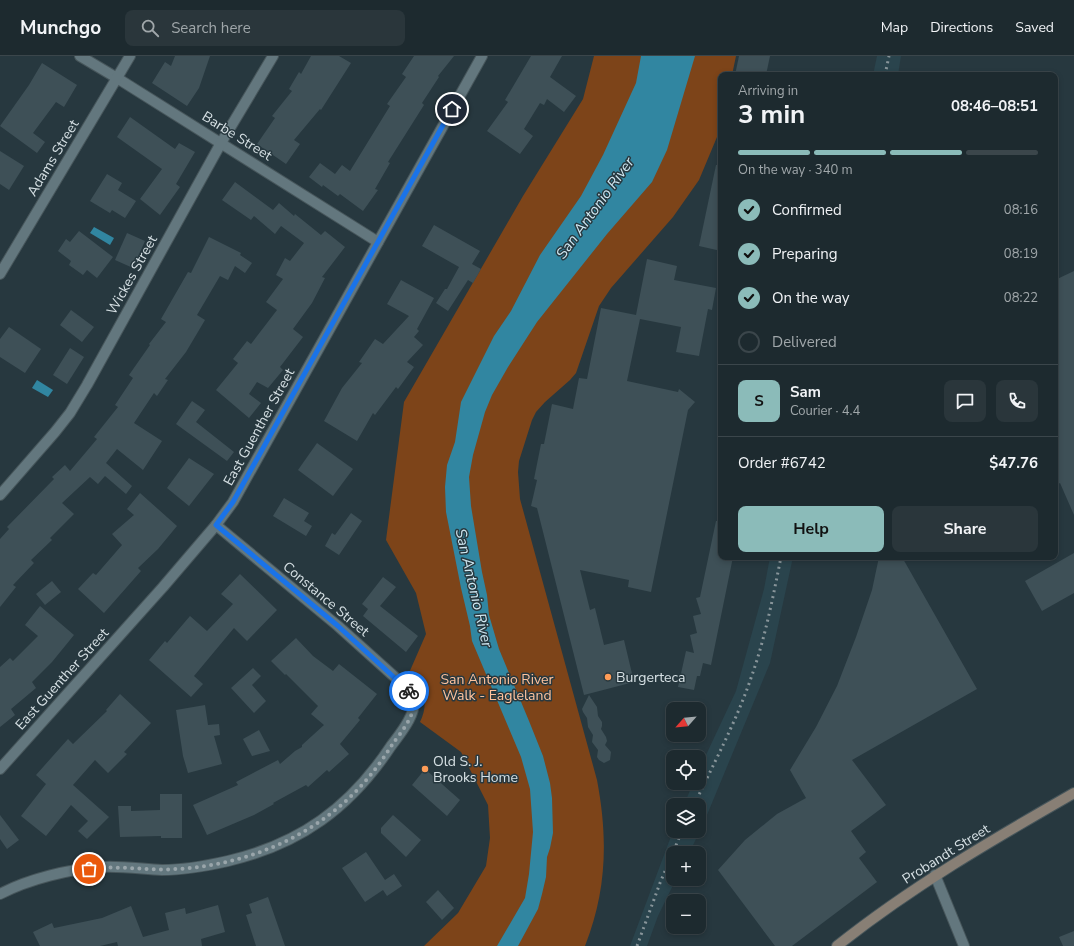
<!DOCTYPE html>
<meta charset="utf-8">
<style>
:root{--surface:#1d2a2f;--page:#2a363b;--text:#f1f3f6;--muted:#a0a7aa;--line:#3b464b;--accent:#8bbbb9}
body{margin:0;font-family:"Nunito Sans",sans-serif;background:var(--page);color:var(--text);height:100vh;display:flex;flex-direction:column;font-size:15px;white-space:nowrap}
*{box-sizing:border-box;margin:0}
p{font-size:13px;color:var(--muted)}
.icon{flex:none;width:22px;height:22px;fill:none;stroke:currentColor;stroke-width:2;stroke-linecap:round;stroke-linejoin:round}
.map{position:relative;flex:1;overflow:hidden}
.details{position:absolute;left:718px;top:16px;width:340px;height:488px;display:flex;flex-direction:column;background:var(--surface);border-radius:8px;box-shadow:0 2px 6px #0003,0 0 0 1px var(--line)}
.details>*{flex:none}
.needle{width:26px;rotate:243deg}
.controls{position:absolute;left:666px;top:646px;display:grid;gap:8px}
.controls a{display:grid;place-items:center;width:40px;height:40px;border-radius:8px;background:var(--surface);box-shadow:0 2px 6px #0003,0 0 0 1px var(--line);font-size:20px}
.pin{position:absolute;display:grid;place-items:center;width:34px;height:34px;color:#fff;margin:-17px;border:2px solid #fff;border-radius:50%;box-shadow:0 1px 4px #0007}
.courier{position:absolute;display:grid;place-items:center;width:40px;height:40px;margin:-20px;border:3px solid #1a73e8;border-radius:50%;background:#fff;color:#222;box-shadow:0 1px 5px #0007}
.headline em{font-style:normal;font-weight:700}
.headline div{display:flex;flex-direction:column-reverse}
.headline{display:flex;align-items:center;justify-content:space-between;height:68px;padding:0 20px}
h1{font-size:26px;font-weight:700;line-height:30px}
.bar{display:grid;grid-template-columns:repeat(4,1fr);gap:6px 4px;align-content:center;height:48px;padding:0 20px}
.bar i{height:5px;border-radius:3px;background:var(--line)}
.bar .on{background:var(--accent)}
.bar p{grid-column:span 4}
.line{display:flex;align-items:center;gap:10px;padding:0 20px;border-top:1px solid var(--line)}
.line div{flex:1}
.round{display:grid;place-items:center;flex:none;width:42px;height:42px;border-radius:8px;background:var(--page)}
ol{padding:0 20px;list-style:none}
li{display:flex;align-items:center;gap:12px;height:44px}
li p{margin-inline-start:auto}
li .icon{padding:4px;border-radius:50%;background:var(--accent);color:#111;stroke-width:4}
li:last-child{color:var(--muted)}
li i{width:22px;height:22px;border:2px solid var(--line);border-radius:50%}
.action{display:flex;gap:8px;margin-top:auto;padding:8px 20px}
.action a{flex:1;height:46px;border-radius:8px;background:var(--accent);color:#111;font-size:16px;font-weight:700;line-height:46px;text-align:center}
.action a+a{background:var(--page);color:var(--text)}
header{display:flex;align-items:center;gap:24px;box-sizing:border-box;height:56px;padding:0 20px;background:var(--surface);border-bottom:1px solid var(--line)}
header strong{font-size:19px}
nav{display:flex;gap:22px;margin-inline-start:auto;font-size:14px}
.search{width:280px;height:36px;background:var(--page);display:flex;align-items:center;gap:10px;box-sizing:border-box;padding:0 14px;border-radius:8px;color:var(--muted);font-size:15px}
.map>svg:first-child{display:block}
.built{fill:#2a444d}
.green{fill:#7d4419}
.water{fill:#3186a1}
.building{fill:#3e5057}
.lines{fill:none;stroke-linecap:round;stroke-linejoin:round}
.street-casing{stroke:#47565b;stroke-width:12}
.secondary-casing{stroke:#47565b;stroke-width:12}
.street{stroke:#63777e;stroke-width:10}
.secondary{stroke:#887f75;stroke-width:10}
.rail{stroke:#88959a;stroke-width:3;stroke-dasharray:2 4;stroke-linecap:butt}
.done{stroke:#99a5aa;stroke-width:4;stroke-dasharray:0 7.2}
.route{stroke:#1a73e8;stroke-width:5}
.poi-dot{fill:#fe9c57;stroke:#27383f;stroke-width:1.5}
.labels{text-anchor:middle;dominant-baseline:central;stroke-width:3;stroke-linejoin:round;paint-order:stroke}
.street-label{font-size:14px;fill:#d6e0e4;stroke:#27383f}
.poi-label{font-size:14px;fill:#d6e0e4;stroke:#27383f;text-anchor:start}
.park-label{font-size:14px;fill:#ffc39d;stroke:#27383f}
.water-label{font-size:15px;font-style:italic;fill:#d0e8f2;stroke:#27383f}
</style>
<header>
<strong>Munchgo</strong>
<div class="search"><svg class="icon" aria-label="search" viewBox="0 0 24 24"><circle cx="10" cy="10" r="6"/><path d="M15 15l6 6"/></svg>Search here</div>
<nav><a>Map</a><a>Directions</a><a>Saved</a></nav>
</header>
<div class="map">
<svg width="1074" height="890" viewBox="0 0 1074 890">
<rect width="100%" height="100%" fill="#27383f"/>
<!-- built -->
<g class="built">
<path d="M877 0H901L898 19H873Z"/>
<path d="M770 501H793L770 607 702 771 689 797H673V823H676L658 860 647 890H630L673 775H699V749H684L693 727H699V714L736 635 764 533Z"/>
</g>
<!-- green -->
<path class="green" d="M594 0H736L732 19H721V67L717 81 699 124 673 161 611 232 599 250 576 317 570 324 545 346 536 356 532 364 519 405 518 416 520 443 597 724C608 782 607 834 585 890H424L458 857 486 810 490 782 488 749 461 696 420 666C429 648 425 630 409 617L426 578 416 537 386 484 404 346 523 140 583 43Z"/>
<!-- water -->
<g class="water">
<path d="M641 0H695L667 94 652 126 607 178 537 266 508 311 492 339 485 356 473 399 469 421 471 450 482 516 487 539 489 559 499 593 529 665 543 700 550 727 552 742 553 777 550 792 547 801 546 821 542 838 538 853 518 890H497L525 842 529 818 533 776 530 733 521 701 472 585 470 570 461 532 446 456 445 431 447 409 455 386 461 346 494 280 511 255 540 199 581 140 603 99 636 27Z"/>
<path d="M94 171 114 182 110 189 90 177Z"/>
<path d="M37 324 53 334 48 341 32 332Z"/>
</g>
<!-- building -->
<g class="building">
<path d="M175 0H210L199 32 187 50 152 27 165 6 171 10Z"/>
<path d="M311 0H339L351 7 321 54 320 53 294 84 300 88 286 108 257 88 275 62 272 60 292 35 289 33 299 16 301 18Z"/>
<path d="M414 0H454L438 20 439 21 422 47 424 49 388 106 390 107 375 133 378 134 363 155 340 138 338 140 323 129 322 131 309 121 320 107 335 118 342 109 350 115 390 50 387 48 406 21 402 18Z"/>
<path d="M531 0H562L550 21 576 40 564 56 547 43 544 49 540 47 524 73 533 80 520 98 487 75 508 46 505 44Z"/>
<path d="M739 0H770L766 19H735Z"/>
<path d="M42 7 77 29 64 51 56 46 33 77 45 86 37 97 0 70 29 29Z"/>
<path d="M130 61 175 93 179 87 195 96 176 128 180 131 160 159 140 143 162 113 117 81Z"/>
<path d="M0 95 24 110 9 134 0 128Z"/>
<path d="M716 109H721V195L699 190Z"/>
<path d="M107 118 122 127 118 134 136 145 125 162 112 154 110 157 90 145Z"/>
<path d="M235 126 273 154 279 147 294 160 295 158 321 179 325 175 345 191 322 221 325 222 312 247 293 273 303 281 280 311 283 314 268 332 257 326 249 338 261 347 249 362 216 334 238 307 233 303 247 285 251 288 277 254 266 246 283 223 276 219 285 202 290 205 304 187 281 170 275 178 254 160 251 164 222 144Z"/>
<path d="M434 169 480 195 472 208 481 213 473 227 468 224 448 255 436 247 445 233H447L459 211 422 190Z"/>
<path d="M79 175 113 201 97 222 87 214 83 219 69 209 71 205 58 195 66 183 70 186Z"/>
<path d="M127 177 145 185 133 212 115 204Z"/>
<path d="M209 181 241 197 240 199 252 207 245 217 235 210 228 224 220 220 197 259 205 264 186 296 165 323 168 324 157 340 154 337 134 367 162 385 143 414 117 393 106 407 132 430 126 438 105 420 98 428 90 421 62 447 74 458 50 482 52 484 31 504 34 507 13 529 16 531 0 551V483L9 473 7 471 54 423 52 421 65 409 70 415 97 383 94 381 118 351 115 349 133 322 129 319 150 289 149 288 166 266 161 263 188 216 191 217Z"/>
<path d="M647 203 677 210 674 224 716 232 712 254 708 253 699 300 676 296 681 271 640 263 627 325 678 336 679 333 695 346 688 354 651 536 628 531 629 524 580 514 590 554 595 552 604 589 624 584 634 626 584 639 537 452 531 450 537 424 534 423 541 388H544L552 348 573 353 579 322 587 323 601 252 636 259Z"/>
<path d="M1074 215V459L1060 427 1058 428 1055 422V224Z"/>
<path d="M401 224 434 242 417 273 419 275 414 281 423 289 407 306 414 311 398 333 396 331 375 359 373 357 357 385 324 365 342 332 362 307 359 306 375 283 383 288 409 260 387 248Z"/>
<path d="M71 254 94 271 82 286 60 269Z"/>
<path d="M9 271 41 293 25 317 0 301V283Z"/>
<path d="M70 292 84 301 67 328 53 319Z"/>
<path d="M192 345 205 354 196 366 234 396 227 405 176 368Z"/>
<path d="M317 387 353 413 333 440 298 414Z"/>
<path d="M189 402 214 418 189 450 167 432Z"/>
<path d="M140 437 177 470 158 493 138 512 141 515 104 557 78 533 93 517 96 519 122 489 112 478 134 459 127 453Z"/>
<path d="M284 442 309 457 304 465 312 470 306 480 273 460Z"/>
<path d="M351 457 362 465 339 499 325 490 332 477 335 479Z"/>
<path d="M716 465H721V501H733L711 609 703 607 700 620H697L694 634 678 631 686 595 694 597 690 579 697 577 693 560 701 558 696 542 700 541Z"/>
<path d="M1074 497V537L1042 555 1025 525Z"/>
<path d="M879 501H902L977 633 852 704 886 749 851 775 866 796 859 802 877 826 792 890H775L718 814 745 784 777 758 806 742 790 714 816 671 837 630 856 581 872 534Z"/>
<path d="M240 518 277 554 247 585 234 572 194 620 203 628 191 641 149 604 165 585 167 587 190 560 207 575 233 548 221 538Z"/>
<path d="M383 521 396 531 380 550 418 580 406 596 363 560 368 553 362 548Z"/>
<path d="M52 525 61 536 45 549 36 538Z"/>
<path d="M40 550 74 579 52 606 32 626 36 632 11 653 15 659 0 671V611L10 602 13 605 38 580 25 569Z"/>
<path d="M296 582 313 600 333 615 339 608 377 638 358 662 360 664 340 688 349 698 329 716 327 714 308 731 306 729 273 747 274 748 254 759 207 779 193 749 238 729 236 726 278 704 280 708 295 695 302 691V689L324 669 311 658 318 650 286 618 285 619 271 605Z"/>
<path d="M253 612 261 620 252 629 266 645 254 657 231 632Z"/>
<path d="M120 638 151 667 124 696 127 698 108 717 95 704 73 729 109 761 87 783 78 775 88 765 71 749 46 780 21 760 46 728 36 719 68 683 73 688 107 655 106 654Z"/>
<path d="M589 639 597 651 598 660 602 666V670L601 673 606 681 607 685 605 689 611 696 610 704 604 707 599 704 597 701 598 694 592 686 593 679 588 671 587 662 583 656 582 653Z"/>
<path d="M205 649 208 669 219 668 220 679 214 680 222 708 188 717 183 700 176 654Z"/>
<path d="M259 674 270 695 252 700 243 683Z"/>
<path d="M425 713 460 744 447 760 412 729Z"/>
<path d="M160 738H182V782H161V780L120 781 118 750H131V755L160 754Z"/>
<path d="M0 759 19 784 7 793 0 783Z"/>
<path d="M393 759 421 784 406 801 381 777V772Z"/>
<path d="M366 796 385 824 394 818 402 830 387 840 383 834 365 846 342 812Z"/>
<path d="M438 834 454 852 442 864 426 846Z"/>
<path d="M268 841 285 890H256L246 859 252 857 249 848Z"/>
<path d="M218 849 225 876 201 883 202 890H118L117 886 100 890H40L33 876 52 867 54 872 102 862 131 850 143 881 169 874 165 857 185 852 186 858Z"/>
<path d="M1074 875V890H1063L1059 881Z"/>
</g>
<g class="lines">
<defs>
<g id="street">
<path d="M80 0 117 22 378 186"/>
<path d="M0 218 130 0"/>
<path d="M0 439 55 376 70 357 87 329 221 87 273 0"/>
<path d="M0 713 163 531 216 469 233 446 482 0"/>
<path d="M935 819 964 890"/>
<path d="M0 838C29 823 69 813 102 811 122 810 142 813 162 814 184 814 206 810 228 805 300 788 350 752 391 690 399 679 418 657 413 642 412 639 409 635 407 632L338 570 216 469"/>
</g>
<path id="secondary" d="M837 890C911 831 992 784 1074 737"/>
</defs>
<!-- street casing -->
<use href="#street" class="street-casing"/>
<!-- secondary casing -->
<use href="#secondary" class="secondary-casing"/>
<!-- street -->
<use href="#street" class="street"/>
<!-- secondary -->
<use href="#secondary" class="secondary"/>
<!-- rail -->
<g class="rail">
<path d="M885 19 889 0"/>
<path d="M694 749C714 707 736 666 751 622 765 583 773 541 781 501"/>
<path d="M637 890 660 827 682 775"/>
</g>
</g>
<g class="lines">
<!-- done -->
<path class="done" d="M89 813C119 809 148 815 177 813 246 809 314 781 361 730 373 717 383 703 392 689 400 677 417 659 413 643 413 640 410 638 409 635"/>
<!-- route -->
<path class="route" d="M409 635 338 570 216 469 233 446 452 53"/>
</g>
<!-- markers -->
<g class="poi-dot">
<circle cx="608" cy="621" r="4"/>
<circle cx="425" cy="713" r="4"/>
</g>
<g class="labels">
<!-- street labels -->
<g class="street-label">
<text transform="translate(237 80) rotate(32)">Barbe Street</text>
<text transform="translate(53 102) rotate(-59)">Adams Street</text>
<text transform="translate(132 219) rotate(-61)">Wickes Street</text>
<text transform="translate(259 371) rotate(-61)">East Guenther Street</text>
<text transform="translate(326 543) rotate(40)">Constance Street</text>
<text transform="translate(62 623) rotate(-48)">East Guenther Street</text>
<text transform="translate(946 798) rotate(-32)">Probandt Street</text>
</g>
<!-- poi labels -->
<g class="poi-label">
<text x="616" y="621">Burgerteca</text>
<text x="433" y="705">Old S. J.<tspan x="433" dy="16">Brooks Home</tspan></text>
</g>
<!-- park labels -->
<g class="park-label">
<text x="497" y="623">San Antonio River<tspan x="497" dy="16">Walk - Eagleland</tspan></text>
</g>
<!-- water labels -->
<g class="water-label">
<text transform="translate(595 152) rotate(-54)">San Antonio River</text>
<text transform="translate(474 532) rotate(77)">San Antonio River</text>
</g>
</g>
</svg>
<div class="controls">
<a><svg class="needle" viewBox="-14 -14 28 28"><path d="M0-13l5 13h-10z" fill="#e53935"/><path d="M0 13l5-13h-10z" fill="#a0a7aa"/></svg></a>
<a><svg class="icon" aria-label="locate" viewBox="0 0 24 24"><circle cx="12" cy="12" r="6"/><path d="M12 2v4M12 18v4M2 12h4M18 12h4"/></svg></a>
<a><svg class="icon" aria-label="layers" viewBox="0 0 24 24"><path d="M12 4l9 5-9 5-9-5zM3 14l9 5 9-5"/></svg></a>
<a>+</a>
<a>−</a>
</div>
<div class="pin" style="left:89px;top:813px;background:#ea580c"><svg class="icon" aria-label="bag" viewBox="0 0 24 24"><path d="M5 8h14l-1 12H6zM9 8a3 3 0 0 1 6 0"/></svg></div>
<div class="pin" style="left:452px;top:53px;background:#1f2937"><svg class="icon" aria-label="home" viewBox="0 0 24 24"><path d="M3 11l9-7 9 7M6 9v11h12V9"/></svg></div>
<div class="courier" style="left:409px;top:635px"><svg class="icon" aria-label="bike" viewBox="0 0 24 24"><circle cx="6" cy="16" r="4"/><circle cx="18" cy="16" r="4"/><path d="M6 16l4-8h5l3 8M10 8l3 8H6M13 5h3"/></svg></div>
<section class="details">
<div class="headline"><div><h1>3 min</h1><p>Arriving in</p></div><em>08:46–08:51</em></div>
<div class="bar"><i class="on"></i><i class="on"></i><i class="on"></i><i></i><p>On the way · 340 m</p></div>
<ol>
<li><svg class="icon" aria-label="check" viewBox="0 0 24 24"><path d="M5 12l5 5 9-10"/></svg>Confirmed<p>08:16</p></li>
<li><svg class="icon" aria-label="check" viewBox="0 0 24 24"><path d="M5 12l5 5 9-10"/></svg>Preparing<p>08:19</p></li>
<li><svg class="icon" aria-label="check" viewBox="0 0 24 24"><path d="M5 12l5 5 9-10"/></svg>On the way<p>08:22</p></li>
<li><i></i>Delivered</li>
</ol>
<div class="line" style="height:72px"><b class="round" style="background:var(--accent);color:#111">S</b><div><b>Sam</b><p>Courier · 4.4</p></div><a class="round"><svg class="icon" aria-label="chat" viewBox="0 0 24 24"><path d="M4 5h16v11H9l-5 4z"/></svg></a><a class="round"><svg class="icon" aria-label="phone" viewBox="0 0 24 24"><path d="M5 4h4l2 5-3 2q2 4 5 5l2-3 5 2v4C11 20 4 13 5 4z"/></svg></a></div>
<div class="line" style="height:52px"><div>Order #6742</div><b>$47.76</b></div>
<div class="action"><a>Help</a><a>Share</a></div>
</section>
</div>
